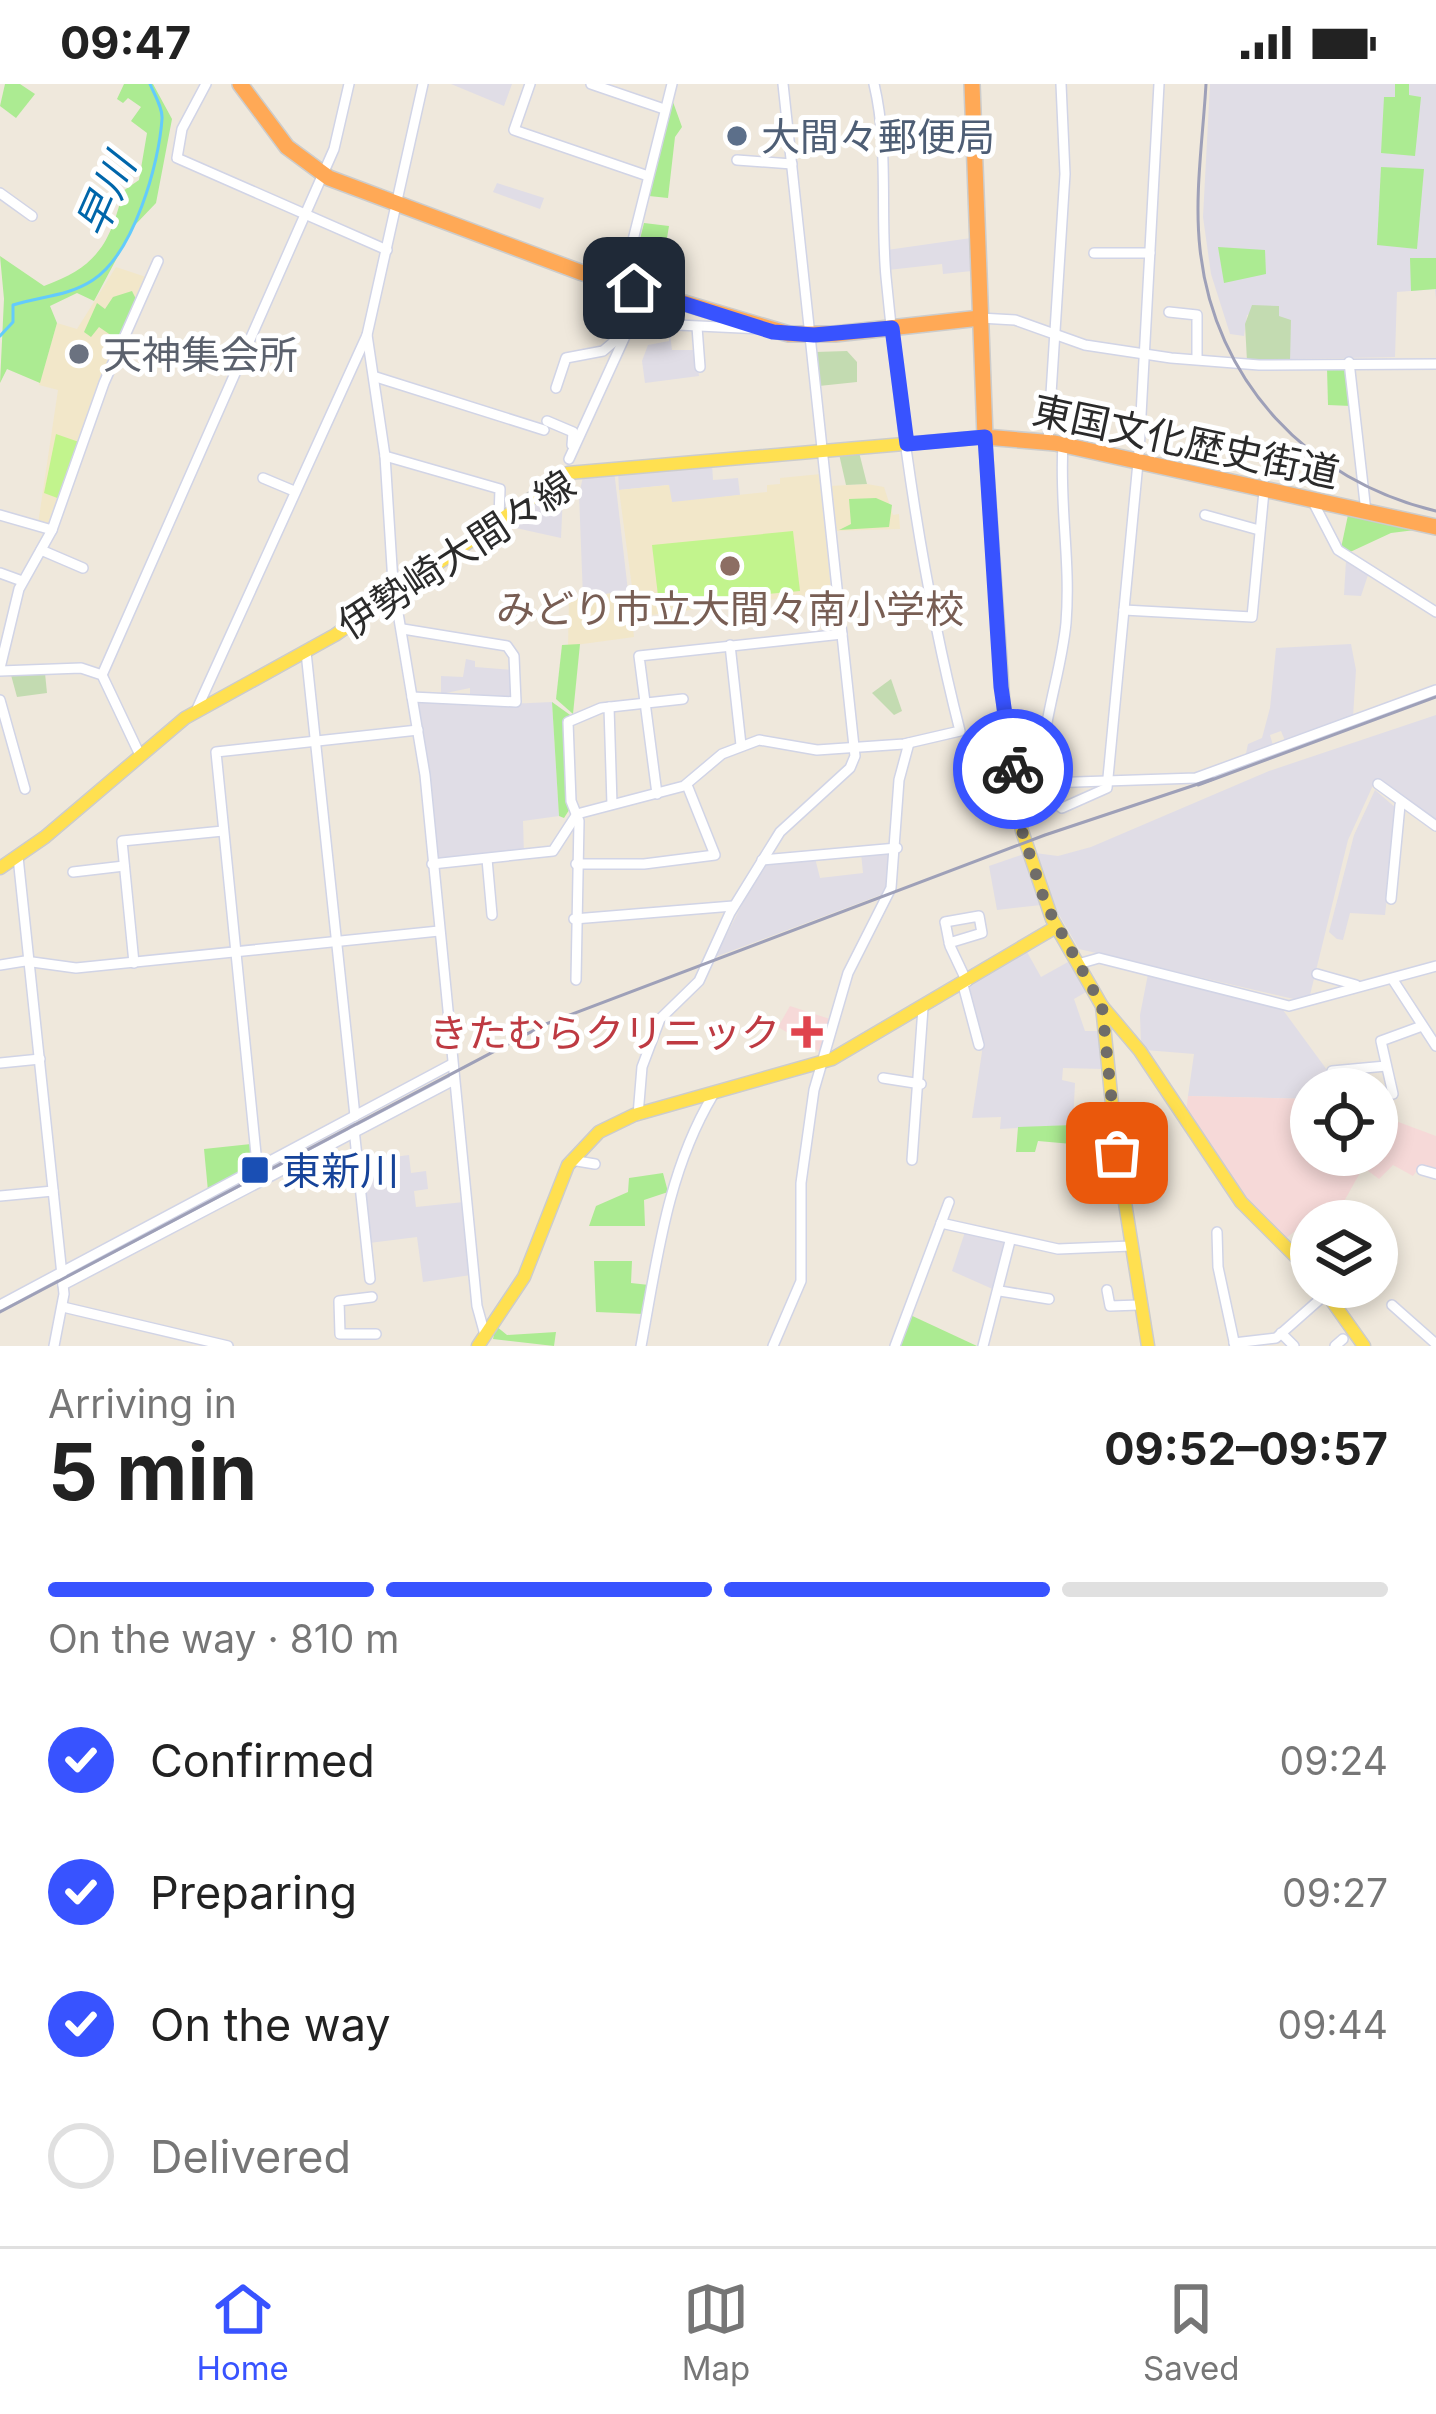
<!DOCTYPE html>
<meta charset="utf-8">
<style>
:root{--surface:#fff;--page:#f6f6f6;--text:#222;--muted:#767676;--line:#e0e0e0;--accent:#3853ff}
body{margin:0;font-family:Inter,"Noto Sans JP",sans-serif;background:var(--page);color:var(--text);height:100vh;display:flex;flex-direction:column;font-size:45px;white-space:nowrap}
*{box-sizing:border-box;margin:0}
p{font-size:39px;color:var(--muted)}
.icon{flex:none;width:66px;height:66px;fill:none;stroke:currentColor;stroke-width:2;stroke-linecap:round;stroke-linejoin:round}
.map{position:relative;height:1262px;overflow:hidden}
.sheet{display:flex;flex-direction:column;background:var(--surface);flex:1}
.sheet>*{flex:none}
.buttons{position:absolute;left:1290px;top:984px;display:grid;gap:24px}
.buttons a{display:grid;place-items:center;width:108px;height:108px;border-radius:50%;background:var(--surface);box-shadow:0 6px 18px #0003;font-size:60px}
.pin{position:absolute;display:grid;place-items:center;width:102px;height:102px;color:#fff;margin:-51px;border-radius:24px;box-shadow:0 6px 18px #0006}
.courier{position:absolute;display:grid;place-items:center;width:120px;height:120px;margin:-60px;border:9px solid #3853ff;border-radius:50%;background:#fff;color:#222;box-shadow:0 3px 15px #0007}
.headline em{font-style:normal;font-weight:700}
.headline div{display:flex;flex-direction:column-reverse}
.headline{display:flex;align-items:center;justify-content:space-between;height:204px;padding:0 48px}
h1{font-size:78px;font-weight:700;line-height:90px}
.bar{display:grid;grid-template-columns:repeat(4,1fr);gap:18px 12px;align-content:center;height:144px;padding:0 48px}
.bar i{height:15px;border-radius:9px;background:var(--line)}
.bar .on{background:var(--accent)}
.bar p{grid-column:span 4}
ol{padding:0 48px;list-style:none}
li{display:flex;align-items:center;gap:36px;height:132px}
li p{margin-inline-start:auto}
li .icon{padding:12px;border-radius:50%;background:var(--accent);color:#fff;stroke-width:4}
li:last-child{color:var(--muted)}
li i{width:66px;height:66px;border:6px solid var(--line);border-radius:50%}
.status{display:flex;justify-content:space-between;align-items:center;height:84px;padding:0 60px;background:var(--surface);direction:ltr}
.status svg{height:33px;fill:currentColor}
.tabs{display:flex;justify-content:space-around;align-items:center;height:168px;border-top:3px solid var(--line);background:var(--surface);font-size:33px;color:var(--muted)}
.tabs a{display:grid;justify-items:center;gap:6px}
.tabs .on{color:var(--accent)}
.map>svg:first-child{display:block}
.industrial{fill:#e0dde6}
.education{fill:#f2e7c9}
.medical{fill:#f6d9d8}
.green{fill:#aceb92}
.cemetery{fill:#c3dbb1}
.pitch{fill:#c2f48d}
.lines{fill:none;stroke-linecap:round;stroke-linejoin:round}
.stream{stroke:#63cbfc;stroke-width:3}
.minor-casing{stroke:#d1d4e6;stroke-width:12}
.major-casing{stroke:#ccc;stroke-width:15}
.highway-casing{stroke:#ccc;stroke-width:18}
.minor{stroke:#fff;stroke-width:9}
.major{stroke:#ffe050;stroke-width:12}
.highway{stroke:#ffa956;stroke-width:15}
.rail{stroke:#9ea0b8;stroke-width:3}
.done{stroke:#706d69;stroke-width:12;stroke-dasharray:0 21.6}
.route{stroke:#3853ff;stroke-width:15}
.service-dot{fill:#5c6f8a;stroke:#fff;stroke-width:4.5}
.worship-dot{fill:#6b7280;stroke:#fff;stroke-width:4.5}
.education-dot{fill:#8d6e63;stroke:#fff;stroke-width:4.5}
.health-dot{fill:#e0444e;stroke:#fff;stroke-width:4.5}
.transit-dot{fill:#1a4fb4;stroke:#fff;stroke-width:4.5}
.labels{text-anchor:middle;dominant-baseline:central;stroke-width:10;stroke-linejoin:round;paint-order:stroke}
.service-label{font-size:39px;fill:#4e5e75;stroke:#fff;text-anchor:start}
.worship-label{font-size:39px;fill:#5b616d;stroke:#fff;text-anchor:start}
.street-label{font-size:39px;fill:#2b2b2b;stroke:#fff}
.education-label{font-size:39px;fill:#785e54;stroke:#fff}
.health-label{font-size:39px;fill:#be3a42;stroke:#fff;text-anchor:end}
.transit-label{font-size:39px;fill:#164399;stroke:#fff;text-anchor:start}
.water-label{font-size:42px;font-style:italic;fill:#06a;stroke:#fff}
</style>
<div class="status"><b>09:47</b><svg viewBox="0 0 49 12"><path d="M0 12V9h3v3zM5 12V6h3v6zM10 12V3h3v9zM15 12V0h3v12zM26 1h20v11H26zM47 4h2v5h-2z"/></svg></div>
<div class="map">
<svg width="1436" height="1262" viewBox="0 0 1436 1262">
<rect width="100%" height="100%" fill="#efe8dc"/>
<!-- industrial -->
<g class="industrial">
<path d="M451 0H512L504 22Z"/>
<path d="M1210 0H1436V215L1435 205 1397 208 1395 273 1290 275 1289 236 1279 233V223L1247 231 1244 252 1230 250 1211 190 1203 133Z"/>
<path d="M497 99 544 114 540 125 493 108Z"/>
<path d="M971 154 972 187 943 190 942 180 888 186 887 166Z"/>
<path d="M669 243 672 266H696L699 292 645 299 642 277 648 261 669 257Z"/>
<path d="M712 380 713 396 738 394 740 411 672 419 668 401 619 406 618 387Z"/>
<path d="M614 386 628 507 583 513 579 410 583 393Z"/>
<path d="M558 399 563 410 561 454 502 441Z"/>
<path d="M1346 477 1368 491 1361 512 1344 511Z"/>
<path d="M1351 560 1356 586 1353 633 1286 659 1281 647 1270 651 1274 665 1245 674 1248 660 1262 654 1270 624 1276 564Z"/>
<path d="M466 575 475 577V583L512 586 513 614 470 615V604L441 610V592L463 593Z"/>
<path d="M416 616H465L468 622 552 618 559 732 523 737 524 770 436 774Z"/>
<path d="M1436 631V739L1375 697 1348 756 1310 911 1298 916 1079 865 1047 810 1035 769 1058 772 1091 763 1269 687Z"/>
<path d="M1375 706 1397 725 1385 831 1350 829 1343 856 1337 855 1329 848 1354 751Z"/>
<path d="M861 769H894L886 809 715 873 763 780 815 774 820 794 863 789Z"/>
<path d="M1024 770 1041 821 997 826 989 782Z"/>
<path d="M1027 868 1041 893 1068 878 1086 908 1074 915 1085 947H1099L1103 985 1063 984 1062 996 1075 999 1073 1041 1000 1045 1001 1033 972 1034 982 968 967 903Z"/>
<path d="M1148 890 1283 926 1341 1005H1311V1015L1188 1012 1194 970 1145 966 1141 961 1140 931Z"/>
<path d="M409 1071 411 1089 426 1087 428 1105 414 1107 416 1123 464 1118 471 1191 423 1198 417 1153 369 1159 363 1077Z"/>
<path d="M965 1148 1005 1158 997 1207 952 1187Z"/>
</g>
<!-- education -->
<g class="education">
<path d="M116 183 146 193 50 443 38 440 58 306 39 301 57 239 77 245Z"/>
<path d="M821 390 831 508 636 533 619 406 669 401 672 418 767 408V401L780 400V394Z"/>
<path d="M867 400 884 403 893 431 899 430 900 445 834 447 830 402Z"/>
<path d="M628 507 634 553 568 562 569 515Z"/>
</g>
<!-- medical -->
<g class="medical">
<path d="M790 922 833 936 822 969 778 943Z"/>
<path d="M1188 1012 1311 1015V1071H1354L1361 1087 1333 1137H1311V1150L1300 1143 1285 1155 1248 1119 1186 1029Z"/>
<path d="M1385 1033 1436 1052V1085L1421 1081 1413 1092 1393 1081 1379 1095 1367 1086 1359 1071H1377V1042Z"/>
</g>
<!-- green -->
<g class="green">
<path d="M5 0H20L35 10 16 34 0 22Z"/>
<path d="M124 0H153L172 35 156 119 134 142 94 217 77 209 50 222 57 239 40 299 7 285 0 299 4 215 0 172 44 202C96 183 110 161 123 107L139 96 147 49 131 37 141 23 128 14 123 19 117 15Z"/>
<path d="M1395 0H1409V11L1421 13 1415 72 1381 69 1384 13H1395Z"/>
<path d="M673 18 682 43 675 53 668 114 649 112Z"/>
<path d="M1381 83 1424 85 1417 165 1377 161Z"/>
<path d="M644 139 669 142 665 166 638 163Z"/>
<path d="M1218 163 1265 166 1266 190 1224 199Z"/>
<path d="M1410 174H1436V205L1411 207Z"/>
<path d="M132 207 137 217 126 245 115 254 99 243 91 253 84 248 97 219 105 225 113 213Z"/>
<path d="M1327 284 1346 285 1351 322 1328 321Z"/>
<path d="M876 414 892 421 889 443 839 446 851 440 849 415Z"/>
<path d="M1348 431 1415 446 1391 449 1348 469 1341 464Z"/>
<path d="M580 560 573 630 556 615 562 561Z"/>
<path d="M552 618 573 633 565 636 571 723 564 734 559 732Z"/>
<path d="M1073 1041 1072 1060 1038 1057 1035 1068H1016L1018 1043Z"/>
<path d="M251 1060V1080L208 1107 204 1065Z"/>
<path d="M663 1089 668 1108 644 1116 645 1142H589L596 1122 628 1108 629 1094Z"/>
<path d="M594 1177H632L631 1199 649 1201 644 1230 596 1228Z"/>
<path d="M906 1229 977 1262H897Z"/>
<path d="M496 1242 507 1251 556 1248 554 1262 493 1255Z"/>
</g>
<!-- cemetery -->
<g class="cemetery">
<path d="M1252 221 1279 222V232L1291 236 1290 278 1247 277 1245 240Z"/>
<path d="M847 267 857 278V298L819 302 815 268Z"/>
<path d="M859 368 867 400 846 401 839 370Z"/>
<path d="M45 589 47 609 17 613 11 591Z"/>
<path d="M891 595 902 627 894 631 872 609Z"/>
</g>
<!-- pitch -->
<g class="pitch">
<path d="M56 350 79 358 60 415 44 409Z"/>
<path d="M793 447 800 507 659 520 652 461Z"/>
</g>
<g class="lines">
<!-- stream -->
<path class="stream" d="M0 252 13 238V221C40 212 67 213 93 196 134 169 159 80 162 35 163 24 154 10 150 0"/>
<defs>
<g id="minor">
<path d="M206 0 182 45 177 74 387 166"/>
<path d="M423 0 367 251 385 372 393 499 425 691 477 1222 485 1251"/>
<path d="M530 0 514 46 648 92"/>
<path d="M591 0 664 25"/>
<path d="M737 76 792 80"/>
<path d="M0 109 32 132"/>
<path d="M1094 169H1150"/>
<path d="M622 200 672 0"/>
<path d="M630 203 636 239"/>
<path d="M1169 228 1197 231V275"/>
<path d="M980 234 1015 236 1085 261 1171 274 1259 281 1436 280"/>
<path d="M697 243 700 283"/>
<path d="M1349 278 1366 428"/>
<path d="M376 293 544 346"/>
<path d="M556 304 566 274 603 267 636 239 762 245"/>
<path d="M547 337 573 348 572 361"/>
<path d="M1048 357 1065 90 1061 0"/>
<path d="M385 372 500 405 499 434"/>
<path d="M569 375 627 248"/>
<path d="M263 394 294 407"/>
<path d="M1312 416 1338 466 1436 528"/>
<path d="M0 431 52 446"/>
<path d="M1205 431 1259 446"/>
<path d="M41 466 83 484"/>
<path d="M0 489 22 497"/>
<path d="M1124 526 1252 533 1264 407"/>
<path d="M403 545 507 562 514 572 516 618 412 613"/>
<path d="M730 561 741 661"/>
<path d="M306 568 355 1032"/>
<path d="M0 584 19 505 52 446 104 299 158 177"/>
<path d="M0 587 81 584 102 591 139 669"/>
<path d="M102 591 334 65 349 0"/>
<path d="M0 616 25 705"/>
<path d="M609 623 612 720"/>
<path d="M196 627 367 251"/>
<path d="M1051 697 1055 719 1062 724 1107 704 1139 368 1159 0"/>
<path d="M1042 698C1039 645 1061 592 1066 539 1071 477 1059 421 1063 360"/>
<path d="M1015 700 1196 694 1436 606"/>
<path d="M1378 700 1436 742"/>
<path d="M657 710 639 572 842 550"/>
<path d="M18 773 64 1210 54 1262"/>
<path d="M487 775 492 831"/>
<path d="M762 776 897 764"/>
<path d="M432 780 553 767 577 730 684 702 722 670 759 656 817 666 904 660 960 647C922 498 901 345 886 193 880 129 889 62 874 0"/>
<path d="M576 780H644L715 771 687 701"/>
<path d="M73 788 124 782"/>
<path d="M1391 815 1400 721"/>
<path d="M574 835 733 822"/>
<path d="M949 859 982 849 979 832 945 838C947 846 948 854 950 862L967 898"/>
<path d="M134 879 122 757 223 747"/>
<path d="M1078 880 1099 874 1289 922 1436 882"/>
<path d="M0 881 25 877 76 884 439 847"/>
<path d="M1317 890 1356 901"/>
<path d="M576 896 579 737 571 717 568 638 601 624 683 615"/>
<path d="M1393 896 1436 962"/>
<path d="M963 901 979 961"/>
<path d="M0 979 40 975"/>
<path d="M1332 987 1386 982"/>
<path d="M883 994 921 1000"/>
<path d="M1393 1010 1381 957 1422 942"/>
<path d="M638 1031 642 983 660 935 699 897 730 829 780 748 850 684 855 672 783 0"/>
<path d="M354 1045 370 1195"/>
<path d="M571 1076 595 1080"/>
<path d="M912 1076 923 924"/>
<path d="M257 1080 216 668 418 646"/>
<path d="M1422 1086 1436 1090"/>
<path d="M0 1112 53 1107"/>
<path d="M1337 1137 1339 1133"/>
<path d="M941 1139 1058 1165 1131 1162"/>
<path d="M1217 1148 1218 1183 1235 1262"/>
<path d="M63 1201 454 996"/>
<path d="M1107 1206 1110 1222 1139 1221"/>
<path d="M1000 1207 1049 1215"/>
<path d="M372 1213 339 1217 340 1250H376"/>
<path d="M0 1221 452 980"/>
<path d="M1392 1221 1436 1260"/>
<path d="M63 1223 228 1262"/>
<path d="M1281 1249 1294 1262"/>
<path d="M1234 1259 1276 1254 1327 1209"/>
<path d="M641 1262C657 1176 667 1088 713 1011"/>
<path d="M773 1262 801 1197V1099L814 1006 848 889 891 804 899 696 909 659"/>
<path d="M895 1262 949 1118"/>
<path d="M983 1262 1010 1157"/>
<path d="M1335 1262 1343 1255"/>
</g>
<g id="major">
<path d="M0 784 45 753 185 634 335 551 568 389 985 353 1005 642 1022 747 1052 835 1102 922 1117 1069 1148 1262"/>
<path d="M1102 922 1140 967 1241 1118 1311 1188"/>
<path d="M1322 1203 1364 1262"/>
<path d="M478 1262 524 1193 568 1081 599 1048 634 1031 832 975 1056 843"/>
</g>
<g id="highway">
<path d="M240 0 287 63 329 94 580 188 789 250H835L980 234"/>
<path d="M972 0 985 353 1055 359 1436 443"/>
</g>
</defs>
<!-- minor casing -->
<use href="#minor" class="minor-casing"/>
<!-- major casing -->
<use href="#major" class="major-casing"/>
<!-- highway casing -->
<use href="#highway" class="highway-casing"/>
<!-- minor -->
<use href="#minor" class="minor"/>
<!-- major -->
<use href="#major" class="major"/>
<!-- highway -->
<use href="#highway" class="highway"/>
<!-- rail -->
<g class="rail">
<path d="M1206 0C1203 54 1194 111 1200 165 1214 297 1309 397 1436 427"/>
<path d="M1198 701 1436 613"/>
<path d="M0 1228 546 940 1045 751 1213 695"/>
</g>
</g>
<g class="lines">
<!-- done -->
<path class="done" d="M1013 685 1022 747 1046 821 1102 922 1117 1069"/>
<!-- route -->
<path class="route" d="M634 204 773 248 814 251 892 244 907 360 985 353 1001 603 1013 685"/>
</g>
<!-- markers -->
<circle class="service-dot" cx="737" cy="52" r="12"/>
<circle class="worship-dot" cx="79" cy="270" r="12"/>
<circle class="education-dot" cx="730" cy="482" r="12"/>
<path class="health-dot" d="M801 930h12v12h12v12h-12v12h-12v-12h-12v-12h12z"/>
<rect class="transit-dot" x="240" y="1071" width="30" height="30" rx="6"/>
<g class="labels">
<!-- service labels -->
<g class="service-label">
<text x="761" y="52">大間々郵便局</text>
</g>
<!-- worship labels -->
<g class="worship-label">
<text x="103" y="270">天神集会所</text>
</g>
<!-- street labels -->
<g class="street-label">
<text transform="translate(1186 357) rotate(12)">東国文化歴史街道</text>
<text transform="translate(456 470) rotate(-33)">伊勢崎大間々線</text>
</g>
<!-- education labels -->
<g class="education-label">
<text x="730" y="524">みどり市立大間々南小学校</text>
</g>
<!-- health labels -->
<g class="health-label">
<text x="780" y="948">きたむらクリニック</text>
</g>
<!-- transit labels -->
<g class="transit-label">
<text x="282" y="1086">東新川</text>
</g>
<!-- water labels -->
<g class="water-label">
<text transform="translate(105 111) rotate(-66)">早川</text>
</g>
</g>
</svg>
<div class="buttons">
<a><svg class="icon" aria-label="locate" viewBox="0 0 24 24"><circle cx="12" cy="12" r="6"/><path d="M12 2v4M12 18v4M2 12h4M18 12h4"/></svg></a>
<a><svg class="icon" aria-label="layers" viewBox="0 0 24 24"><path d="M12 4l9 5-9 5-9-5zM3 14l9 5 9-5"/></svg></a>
</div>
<div class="pin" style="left:1117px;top:1069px;background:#ea580c"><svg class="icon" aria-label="bag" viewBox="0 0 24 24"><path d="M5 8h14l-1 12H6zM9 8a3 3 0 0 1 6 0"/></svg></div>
<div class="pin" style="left:634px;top:204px;background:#1f2937"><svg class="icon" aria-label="home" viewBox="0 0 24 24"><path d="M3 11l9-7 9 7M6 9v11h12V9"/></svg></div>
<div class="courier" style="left:1013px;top:685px"><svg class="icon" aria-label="bike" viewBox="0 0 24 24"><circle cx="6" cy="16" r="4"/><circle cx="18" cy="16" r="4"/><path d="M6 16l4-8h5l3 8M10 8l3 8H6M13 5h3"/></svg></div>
</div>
<section class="sheet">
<div class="headline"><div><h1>5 min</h1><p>Arriving in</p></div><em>09:52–09:57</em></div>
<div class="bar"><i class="on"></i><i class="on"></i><i class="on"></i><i></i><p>On the way · 810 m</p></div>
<ol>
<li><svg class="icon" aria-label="check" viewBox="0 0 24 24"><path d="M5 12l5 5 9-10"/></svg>Confirmed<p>09:24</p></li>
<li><svg class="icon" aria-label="check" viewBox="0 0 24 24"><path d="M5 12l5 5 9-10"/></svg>Preparing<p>09:27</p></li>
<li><svg class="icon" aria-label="check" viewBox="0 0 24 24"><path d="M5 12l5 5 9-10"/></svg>On the way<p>09:44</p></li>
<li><i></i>Delivered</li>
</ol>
</section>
<nav class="tabs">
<a class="on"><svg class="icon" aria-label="home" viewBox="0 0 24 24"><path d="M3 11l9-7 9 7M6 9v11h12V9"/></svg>Home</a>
<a><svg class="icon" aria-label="map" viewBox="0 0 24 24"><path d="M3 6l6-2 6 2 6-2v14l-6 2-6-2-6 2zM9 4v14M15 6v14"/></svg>Map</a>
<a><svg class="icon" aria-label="saved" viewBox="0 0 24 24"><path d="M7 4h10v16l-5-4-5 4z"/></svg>Saved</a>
</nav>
